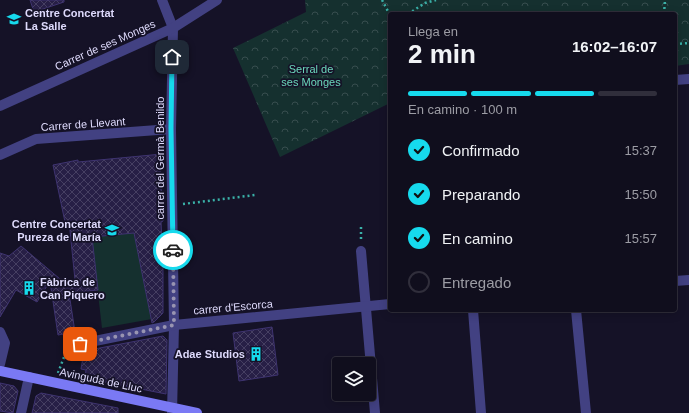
<!DOCTYPE html>
<html lang="es">
<meta charset="utf-8">
<style>
:root{--surface:#100e1d;--page:#1e1c2a;--text:#f1f3f6;--muted:#9c9ca4;--line:#302e3b;--accent:#16daed}
body{margin:0;font-family:Helvetica,sans-serif;background:var(--page);color:var(--text);height:100vh;display:flex;flex-direction:column;font-size:15px;white-space:nowrap}
*{box-sizing:border-box;margin:0}
p{font-size:13px;color:var(--muted)}
.icon{flex:none;width:22px;height:22px;fill:none;stroke:currentColor;stroke-width:2;stroke-linecap:round;stroke-linejoin:round}
.map{position:relative;flex:1;overflow:hidden}
.sheet{position:absolute;left:388px;top:12px;width:289px;height:300px;display:flex;flex-direction:column;background:var(--surface);border-radius:4px;box-shadow:0 2px 10px #0003,0 0 0 1px var(--line)}
.sheet>*{flex:none}
.fabs{position:absolute;left:332px;top:357px;display:grid;gap:8px}
.fabs a{display:grid;place-items:center;width:44px;height:44px;border-radius:4px;background:var(--surface);box-shadow:0 2px 10px #0003,0 0 0 1px var(--line);font-size:20px}
.pin{position:absolute;display:grid;place-items:center;width:34px;height:34px;color:#fff;margin:-17px;border-radius:8px;box-shadow:0 2px 6px #0006}
.courier{position:absolute;display:grid;place-items:center;width:40px;height:40px;margin:-20px;border:3px solid #16daed;border-radius:50%;background:#fff;color:#222;box-shadow:0 1px 5px #0007}
.head em{font-style:normal;font-weight:700}
.head div{display:flex;flex-direction:column-reverse}
.head{display:flex;align-items:center;justify-content:space-between;height:68px;padding:0 20px}
h1{font-size:26px;font-weight:700;line-height:30px}
.bar{display:grid;grid-template-columns:repeat(4,1fr);gap:6px 4px;align-content:center;height:48px;padding:0 20px}
.bar i{height:5px;border-radius:3px;background:var(--line)}
.bar .selected{background:var(--accent)}
.bar p{grid-column:span 4}
ol{padding:0 20px;list-style:none}
li{display:flex;align-items:center;gap:12px;height:44px}
li p{margin-inline-start:auto}
li .icon{padding:4px;border-radius:50%;background:var(--accent);color:#111;stroke-width:4}
li:last-child{color:var(--muted)}
li i{width:22px;height:22px;border:2px solid var(--line);border-radius:50%}
.map>svg:first-child{display:block}
.forest{fill:url(#forest-crowns)}
.pitch{fill:#15302f}
.building{fill:url(#building-cross-hatch);stroke:#3e3370}
.lines{fill:none;stroke-linecap:round;stroke-linejoin:round}
.path{stroke:#3ab1a8;stroke-width:2.5;stroke-dasharray:2 3;stroke-linecap:butt}
.minor{stroke:#424182;stroke-width:10}
.secondary{stroke:#7a79f4;stroke-width:10}
.done{stroke:#9894b1;stroke-width:4;stroke-dasharray:0 7.2}
.route{stroke:#16daed;stroke-width:5}
.labels{text-anchor:middle;dominant-baseline:central;stroke-width:3.5;stroke-linejoin:round;paint-order:stroke}
.poi-label{font-size:11px;font-weight:bold;fill:#dedafc;stroke:#151227;text-anchor:start}
.street-label{font-size:11px;fill:#dedafc;stroke:#151227}
.park-label{font-size:11px;fill:#6bd7bb;stroke:#151227}
</style>
<div class="map">
<svg width="689" height="413" viewBox="0 0 689 413">
<defs>
<pattern id="forest-crowns" width="20" height="18" patternUnits="userSpaceOnUse"><rect width="20" height="18" fill="#15302f"/><path d="M2 6a3 3 0 1 1 6 0M12 15a3 3 0 1 1 6 0" fill="none" stroke="#374d4e"/></pattern>
<pattern id="building-cross-hatch" width="8" height="8" patternUnits="userSpaceOnUse"><rect width="8" height="8" fill="#271f46"/><path d="M0 0l8 8M0 8l8-8" fill="none" stroke="#463f62"/></pattern>
</defs>
<rect width="100%" height="100%" fill="#151227"/>
<!-- forest -->
<path class="forest" d="M305 0H689V64L675 66V14H390V103L280 157 233 48 306 12Z"/>
<!-- pitch -->
<path class="pitch" d="M135 233 152 319 102 328 92 242 103 236Z"/>
<!-- building -->
<g class="building">
<path d="M30 0H64V2L34 12Z"/>
<path d="M162 154 163 169 160 170 163 221 161 222 162 242H163V313L154 322 152 323 134 233 92 237 98 290 69 293 75 332 58 335 50 281 37 302 16 290 0 317V253L9 256 21 246 60 279 75 280 69 221 65 222 53 165 78 160V162Z"/>
<path d="M272 327 278 375 239 381 233 333Z"/>
<path d="M163 336 167 340 166 394 85 378 86 370 81 369 84 351Z"/>
<path d="M0 383 14 386 18 391 13 413 0 411Z"/>
<path d="M41 393 118 408V413H32L36 396Z"/>
</g>
<g class="lines">
<!-- path -->
<g class="path">
<path d="M382 0 390 15"/>
<path d="M408 14 425 3 436 0"/>
<path d="M664 14 665 0"/>
<path d="M675 44 689 43"/>
<path d="M183 204 255 195"/>
<path d="M361 227V240"/>
<path d="M58 373 64 357 72 351"/>
</g>
<!-- minor -->
<g class="minor">
<path d="M162 0 173 28 171 129 174 325 172 413"/>
<path d="M675 80 689 79"/>
<path d="M0 106 173 28 217 0"/>
<path d="M0 155 36 139 171 129"/>
<path d="M361 251 375 413"/>
<path d="M675 281 689 280"/>
<path d="M473 310 481 413"/>
<path d="M576 310 586 413"/>
<path d="M0 332 5 343 0 364"/>
<path d="M80 344 174 325 390 304"/>
<path d="M21 413 29 377"/>
</g>
<!-- secondary -->
<path class="secondary" d="M0 371 197 413"/>
</g>
<g class="lines">
<!-- done -->
<path class="done" d="M80 344 174 325 173 250"/>
<!-- route -->
<path class="route" d="M172 57 171 128 173 250"/>
</g>
<!-- icons -->
<defs>
<symbol id="school-bare" viewBox="-9 -9 18 18"><path d="M0-5L7-2L0 1L-7-2ZM-4 1L0 2.5L4 1V4Q0 6-4 4Z" fill="#16daed" stroke="#151227" stroke-width="2.5" paint-order="stroke"/></symbol>
<symbol id="building-bare" viewBox="-9 -9 18 18"><path d="M-4-6H4V6H1V3H-1V6H-4ZM-2.5-4.3h1.7v1.8h-1.7ZM.8-4.3h1.7v1.8H.8ZM-2.5-1h1.7V.8h-1.7ZM.8-1h1.7V.8H.8Z" fill="#16daed" stroke="#151227" stroke-width="2.5" paint-order="stroke"/></symbol>
</defs>
<g fill-rule="evenodd">
<use href="#school-bare" x="4" y="9" width="20" height="20"/>
<use href="#school-bare" x="102" y="220" width="20" height="20"/>
<use href="#building-bare" x="19" y="278" width="20" height="20"/>
<use href="#building-bare" x="246" y="344" width="20" height="20"/>
</g>
<g class="labels">
<!-- poi labels -->
<g class="poi-label">
<text x="25" y="13">Centre Concertat<tspan x="25" dy="13">La Salle</tspan></text>
<text x="101" y="224" text-anchor="end">Centre Concertat<tspan x="101" dy="13">Pureza de María</tspan></text>
<text x="40" y="282">Fàbrica de<tspan x="40" dy="13">Can Piquero</tspan></text>
<text x="245" y="354" text-anchor="end">Adae Studios</text>
</g>
<!-- street labels -->
<g class="street-label">
<text transform="translate(105 45) rotate(-24)">Carrer de ses Monges</text>
<text transform="translate(83 124) rotate(-4)">Carrer de Llevant</text>
<text transform="translate(160 158) rotate(-90)">carrer del Germà Benildo</text>
<text transform="translate(233 307) rotate(-5)">carrer d'Escorca</text>
<text transform="translate(101 380) rotate(12)">Avinguda de Lluc</text>
</g>
<!-- park labels -->
<g class="park-label">
<text x="311" y="69">Serral de<tspan x="311" dy="13">ses Monges</tspan></text>
</g>
</g>
</svg>
<div class="fabs">
<a><svg class="icon" aria-label="layers" viewBox="0 0 24 24"><path d="M12 4l9 5-9 5-9-5zM3 14l9 5 9-5"/></svg></a>
</div>
<div class="pin" style="left:80px;top:344px;background:#ea580c"><svg class="icon" aria-label="bag" viewBox="0 0 24 24"><path d="M5 8h14l-1 12H6zM9 8a3 3 0 0 1 6 0"/></svg></div>
<div class="pin" style="left:172px;top:57px;background:#1f2937"><svg class="icon" aria-label="home" viewBox="0 0 24 24"><path d="M3 11l9-7 9 7M6 9v11h12V9"/></svg></div>
<div class="courier" style="left:173px;top:250px"><svg class="icon" aria-label="car" viewBox="0 0 24 24"><path d="M5 17H2v-5l4-1 3-4h7l3 4 3 1v5h-3M9 17h6M6 11h13"/><circle cx="7" cy="17" r="2"/><circle cx="17" cy="17" r="2"/></svg></div>
<section class="sheet">
<div class="head"><div><h1>2 min</h1><p>Llega en</p></div><em>16:02–16:07</em></div>
<div class="bar"><i class="selected"></i><i class="selected"></i><i class="selected"></i><i></i><p>En camino · 100 m</p></div>
<ol>
<li><svg class="icon" aria-label="check" viewBox="0 0 24 24"><path d="M5 12l5 5 9-10"/></svg>Confirmado<p>15:37</p></li>
<li><svg class="icon" aria-label="check" viewBox="0 0 24 24"><path d="M5 12l5 5 9-10"/></svg>Preparando<p>15:50</p></li>
<li><svg class="icon" aria-label="check" viewBox="0 0 24 24"><path d="M5 12l5 5 9-10"/></svg>En camino<p>15:57</p></li>
<li><i></i>Entregado</li>
</ol>
</section>
</div>
